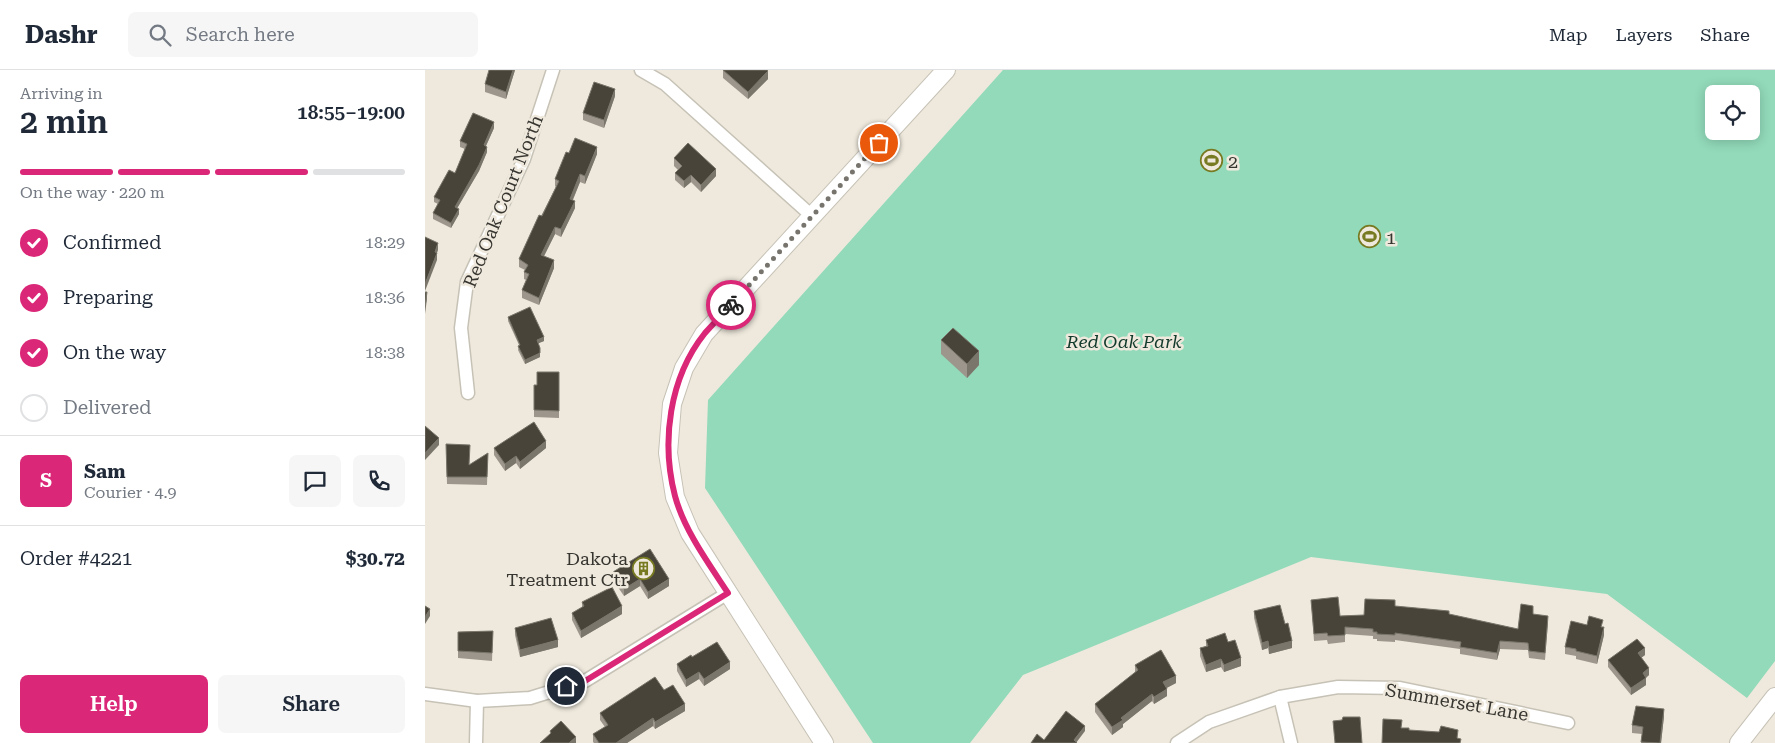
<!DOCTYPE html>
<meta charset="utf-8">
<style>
:root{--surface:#fff;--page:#f6f6f7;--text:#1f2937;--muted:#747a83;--line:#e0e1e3;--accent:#db2777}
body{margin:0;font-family:"Roboto Serif",serif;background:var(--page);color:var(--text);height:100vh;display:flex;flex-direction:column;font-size:19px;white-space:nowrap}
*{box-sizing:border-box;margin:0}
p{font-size:16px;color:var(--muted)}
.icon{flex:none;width:28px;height:28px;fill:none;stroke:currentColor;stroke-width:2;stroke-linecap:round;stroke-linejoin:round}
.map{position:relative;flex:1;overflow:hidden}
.details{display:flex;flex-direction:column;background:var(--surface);width:425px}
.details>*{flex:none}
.buttons{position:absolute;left:1280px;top:15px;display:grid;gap:10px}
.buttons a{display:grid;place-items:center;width:55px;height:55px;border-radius:8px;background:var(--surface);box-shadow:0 2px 12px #0003;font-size:25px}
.pin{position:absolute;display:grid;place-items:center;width:42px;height:42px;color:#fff;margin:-21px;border:2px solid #fff;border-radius:50%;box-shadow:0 1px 5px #0007}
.courier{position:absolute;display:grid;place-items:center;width:50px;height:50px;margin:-25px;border:4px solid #db2777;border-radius:50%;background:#fff;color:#222;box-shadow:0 1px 6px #0007}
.overview em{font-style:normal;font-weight:600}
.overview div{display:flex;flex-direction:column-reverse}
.overview{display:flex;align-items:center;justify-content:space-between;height:85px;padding:0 20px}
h1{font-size:32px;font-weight:600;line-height:38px}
.bar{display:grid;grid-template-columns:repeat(4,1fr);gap:8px 5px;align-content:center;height:60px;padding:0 20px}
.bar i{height:6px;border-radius:4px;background:var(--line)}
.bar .on{background:var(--accent)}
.bar p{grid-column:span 4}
.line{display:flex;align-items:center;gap:12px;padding:0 20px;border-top:1px solid var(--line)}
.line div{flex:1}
.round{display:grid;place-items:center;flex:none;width:52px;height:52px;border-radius:8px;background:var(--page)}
ol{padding:0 20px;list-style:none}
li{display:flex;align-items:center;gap:15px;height:55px}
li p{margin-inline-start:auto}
li .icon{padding:5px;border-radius:50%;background:var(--accent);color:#fff;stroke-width:4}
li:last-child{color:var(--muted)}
li i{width:28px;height:28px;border:2px solid var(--line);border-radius:50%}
.primary-button{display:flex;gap:10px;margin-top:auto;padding:10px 20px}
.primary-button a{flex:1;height:58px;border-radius:8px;background:var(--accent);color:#fff;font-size:20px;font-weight:600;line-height:58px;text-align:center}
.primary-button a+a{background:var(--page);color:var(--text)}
header{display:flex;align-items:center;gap:30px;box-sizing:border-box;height:70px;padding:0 25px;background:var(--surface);border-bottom:1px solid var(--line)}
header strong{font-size:24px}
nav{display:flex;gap:28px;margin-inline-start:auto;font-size:18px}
.search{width:350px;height:45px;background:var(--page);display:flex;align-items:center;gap:12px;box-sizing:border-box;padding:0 18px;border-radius:8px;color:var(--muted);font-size:19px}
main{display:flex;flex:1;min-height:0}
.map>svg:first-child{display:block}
.green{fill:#92daba;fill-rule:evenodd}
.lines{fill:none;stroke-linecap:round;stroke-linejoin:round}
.street-casing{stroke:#c7c2b6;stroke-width:15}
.secondary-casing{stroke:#c7c2b6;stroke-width:20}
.street{stroke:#fff;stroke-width:12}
.secondary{stroke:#fff;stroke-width:18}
.wall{fill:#9c968c}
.shaded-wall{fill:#7a766b}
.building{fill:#48443a;stroke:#7a766b}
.done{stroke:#77746d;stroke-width:5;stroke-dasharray:0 9}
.route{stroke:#db2777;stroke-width:6}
.labels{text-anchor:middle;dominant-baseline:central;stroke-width:5;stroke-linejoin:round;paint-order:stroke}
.poi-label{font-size:18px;fill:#373530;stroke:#efe9dd;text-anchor:start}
.street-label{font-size:18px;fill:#373530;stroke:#efe9dd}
.park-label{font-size:18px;font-style:italic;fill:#123b2c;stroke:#efe9dd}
</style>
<header>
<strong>Dashr</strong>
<div class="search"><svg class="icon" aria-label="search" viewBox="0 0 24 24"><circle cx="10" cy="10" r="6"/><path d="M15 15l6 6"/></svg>Search here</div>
<nav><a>Map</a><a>Layers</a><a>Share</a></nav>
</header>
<main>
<section class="details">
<div class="overview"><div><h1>2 min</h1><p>Arriving in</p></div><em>18:55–19:00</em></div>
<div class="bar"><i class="on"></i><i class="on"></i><i class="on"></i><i></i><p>On the way · 220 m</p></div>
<ol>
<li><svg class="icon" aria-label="check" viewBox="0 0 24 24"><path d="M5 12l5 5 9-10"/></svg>Confirmed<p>18:29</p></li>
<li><svg class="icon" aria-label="check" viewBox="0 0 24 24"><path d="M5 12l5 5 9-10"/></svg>Preparing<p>18:36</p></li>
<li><svg class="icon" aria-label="check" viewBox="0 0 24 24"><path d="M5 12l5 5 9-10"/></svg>On the way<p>18:38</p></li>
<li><i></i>Delivered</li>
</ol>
<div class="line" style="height:90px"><b class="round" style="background:var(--accent);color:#fff">S</b><div><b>Sam</b><p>Courier · 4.9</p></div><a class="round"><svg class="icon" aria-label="chat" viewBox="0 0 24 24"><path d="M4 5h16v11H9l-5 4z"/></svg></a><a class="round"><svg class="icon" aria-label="phone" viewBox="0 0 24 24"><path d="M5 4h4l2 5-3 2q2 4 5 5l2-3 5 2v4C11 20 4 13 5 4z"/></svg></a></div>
<div class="line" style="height:65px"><div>Order #4221</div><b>$30.72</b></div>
<div class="primary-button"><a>Help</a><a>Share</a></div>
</section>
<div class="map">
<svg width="1350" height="673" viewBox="0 0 1350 673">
<rect width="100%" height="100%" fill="#efe9dd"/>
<!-- green -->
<path class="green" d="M578 0H1350V591L1322 628 1182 524 886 487 598 605 545 673H448L280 418 283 330ZM1289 24H1326V61H1289Z"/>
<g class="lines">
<defs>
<g id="street">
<path d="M216 0 240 14 387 146"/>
<path d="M43 323 36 258 42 212 99 89 128 0"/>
<path d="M0 624 52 631 105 628 160 611 303 523"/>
<path d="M855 627 866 673"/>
<path d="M51 673 52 631"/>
<path d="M752 673 784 652 855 627 913 617 975 618 1143 653"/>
</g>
<g id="secondary">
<path d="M399 673 265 463 250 427 243 383 247 334 259 298 279 264 521 0"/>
<path d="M1314 673 1350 627"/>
</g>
</defs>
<!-- street casing -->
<use href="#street" class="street-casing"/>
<!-- secondary casing -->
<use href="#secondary" class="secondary-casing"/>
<!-- street -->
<use href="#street" class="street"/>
<!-- secondary -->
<use href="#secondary" class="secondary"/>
</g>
<!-- wall -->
<g class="wall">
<path d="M90 0 81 29 60 22V14Z"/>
<path d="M298 0 343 9 323 29 298 8Z"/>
<path d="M190 26 179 58 158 50V43Z"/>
<path d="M69 58 61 76 62 82 54 101 32 138 34 144 26 158 8 149V143L13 134 9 132V127L30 103 40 79 35 77V71Z"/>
<path d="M144 83 172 84 160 114 155 112 148 130 150 138 136 167 130 164 119 186 129 198 114 235 97 228V220L101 210 99 209V202L100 200 94 197V189L131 117 130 116V109Z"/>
<path d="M249 88 291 106 276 122 266 112 259 118 250 110V103L253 100 249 96Z"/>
<path d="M83 247 119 271 113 273 115 287 100 294 93 280 94 275 83 251Z"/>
<path d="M516 270 554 295 542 308 516 284Z"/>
<path d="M134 302V348L109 347V315H112Z"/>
<path d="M21 374 44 395 63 383 62 415 22 414Z"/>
<path d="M69 378H121L95 399 91 393 80 401 69 385Z"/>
<path d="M188 502 244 516 223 529 215 516 199 526 188 510Z"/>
<path d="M886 530 915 546 939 545 970 536 1024 544 1093 559 1108 544 1123 553 1120 590 1104 588 1103 580 1075 579 1072 590 1035 584V579L970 570V572L952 571V569H948V566L920 564V572L903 574 902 570 889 571Z"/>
<path d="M157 532 197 544 156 568 147 550V543L157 538Z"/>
<path d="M829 541 860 554 867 578 844 584 843 578 837 580 829 548Z"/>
<path d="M1162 555 1178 557 1179 565 1172 594 1151 589V586L1140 584V577Z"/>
<path d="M90 558 133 577 95 587 90 565Z"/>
<path d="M68 561 67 591 33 588V562Z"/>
<path d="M781 570 803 572 816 596 799 602 796 597 781 602 775 586V578L781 576Z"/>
<path d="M1220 585 1216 588 1224 605 1221 608V615L1206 625 1183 597V590Z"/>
<path d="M267 587 305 599 279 616 274 609 261 617 252 601V594Z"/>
<path d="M710 595 751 613 741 618 742 626 729 634 727 631 698 654V657L687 665 670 642V634L710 603Z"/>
<path d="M239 620 260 641 230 659 228 656 202 673H169L168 672V664L180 657 175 650V643Z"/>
<path d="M1239 646 1236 673H1216L1217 664 1207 663V655Z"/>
</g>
<!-- shaded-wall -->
<g class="shaded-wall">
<path d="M88 0H90L81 29V22Z"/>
<path d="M343 1V9L323 29V22Z"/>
<path d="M190 19V26L179 58V50Z"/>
<path d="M69 52V58L59 80V75Z"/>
<path d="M62 77V82L54 101 30 142V137Z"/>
<path d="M172 77V84L160 114V106Z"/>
<path d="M291 99V106L276 122V115Z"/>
<path d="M155 104V112L145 136V129Z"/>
<path d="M266 105V112L259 118V111Z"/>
<path d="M150 131V138L136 167V159Z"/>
<path d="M34 139V144L26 158V153Z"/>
<path d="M130 157V164L116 192V185Z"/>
<path d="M13 173V180L10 189V182Z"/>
<path d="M12 183V190L0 221V214Z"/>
<path d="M129 190V198L114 235V228Z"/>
<path d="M2 222V229L0 244V237Z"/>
<path d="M119 267V271L112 274V270Z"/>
<path d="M554 281V295L542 308V294Z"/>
<path d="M115 283V287L100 294V290Z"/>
<path d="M14 368V375L0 390V383Z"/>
<path d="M121 371V378L95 399V392Z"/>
<path d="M91 386V393L80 401V394Z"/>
<path d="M215 509V516L199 526V519Z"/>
<path d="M244 509V516L223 529V522Z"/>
<path d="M197 536V544L156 568V561Z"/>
<path d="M5 539V546L0 554V547Z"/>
<path d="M1179 557V565L1172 594V586Z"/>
<path d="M133 570V577L95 587V580Z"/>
<path d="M843 571V578L837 580V573Z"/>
<path d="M867 571V578L844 584V577Z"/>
<path d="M1075 571V579L1072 590V583Z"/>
<path d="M1220 578V585L1213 590V583Z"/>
<path d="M816 588V596L799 602V595Z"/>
<path d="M796 589V597L781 602V595Z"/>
<path d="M305 592V599L279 616V609Z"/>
<path d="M1224 598V605L1220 608H1221V615L1206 625V618L1218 603Z"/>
<path d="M274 602V609L261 617V610Z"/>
<path d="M751 606V613L738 620V612Z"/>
<path d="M742 619V626L729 634V627Z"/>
<path d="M727 624V631L698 654V657L687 665V657L696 648Z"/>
<path d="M260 634V641L230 659V652Z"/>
<path d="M1239 639V646L1236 673H1235Z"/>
<path d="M228 648V656L202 673H191Z"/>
<path d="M660 656V661L651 673 649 670Z"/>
<path d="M151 667V673H144Z"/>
</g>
<!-- building -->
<g class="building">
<path d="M64 0H88L81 22 60 14Z"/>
<path d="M298 0H342L343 1 323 22Z"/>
<path d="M169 12 190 19 179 50 158 43Z"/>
<path d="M48 43 69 52 59 75 62 77 54 95 30 137 34 139 26 153 8 143 15 130 9 127 24 100 30 103 42 74 35 71Z"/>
<path d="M150 68 172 77 160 106 155 104 145 129 150 131 136 159 130 157 116 185 129 190 114 228 97 220 104 204 99 202 103 195 94 189 114 145 117 146 134 111 130 109 141 82 144 83Z"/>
<path d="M263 73 291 99 276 115 266 105 259 111 250 103 257 96 249 88Z"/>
<path d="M0 167 13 173 10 182 12 183 0 214Z"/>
<path d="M0 222H2L0 237Z"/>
<path d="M105 237 119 267 112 270 115 278V283L100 290 93 276 95 275 83 247Z"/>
<path d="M528 258 554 281 542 294 516 270Z"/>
<path d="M112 302H134V341L109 340V315H112Z"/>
<path d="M109 352 121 371 95 392 91 386 80 394 69 378Z"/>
<path d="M0 356 14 368 0 383Z"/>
<path d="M21 374 45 375 44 395 63 383 62 407H22Z"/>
<path d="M225 479 244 509 223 522 215 509 199 519 188 502Z"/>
<path d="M187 517 197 536 156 561 147 543 159 536 157 532Z"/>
<path d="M913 527 915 546 939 545 940 529 970 530V536L1024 541V544L1093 559 1096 534 1108 536V544L1123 546 1120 583 1104 581 1103 573 1075 571 1072 583 1035 577 1036 572 970 563V565L952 564V562H948V559L920 557V565L903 566 902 563 889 564 886 530Z"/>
<path d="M855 535 860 554 863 553 867 571 844 577 843 571 837 573 829 541Z"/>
<path d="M0 536 5 539 0 547Z"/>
<path d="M1164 546 1178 550 1176 557H1179L1172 586 1151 581V579L1140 577 1146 551 1162 555Z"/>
<path d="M126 548 133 570 95 580 90 558Z"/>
<path d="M68 561 67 583 33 581V562Z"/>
<path d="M800 563 803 572 810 570 816 588 799 595 796 589 781 595 775 578 783 576 781 570Z"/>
<path d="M1212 569 1220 578 1213 583 1224 598 1218 603 1221 608 1206 618 1183 590Z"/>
<path d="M292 572 305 592 279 609 274 602 261 610 252 594 266 585 267 587Z"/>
<path d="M736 580 751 606 738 612 742 619 729 627 727 624 696 648 698 650 687 657 670 634 713 600 710 595Z"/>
<path d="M230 607 239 620 248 615 260 634 230 652 228 648 191 673H174L168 664 183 655 175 643Z"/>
<path d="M1211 636 1239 639 1235 673 1216 672 1218 657 1207 655Z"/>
<path d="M641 641 660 656 649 670 652 673H606L612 664 619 670Z"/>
<path d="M918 647H935L937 673H910L908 651 917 650Z"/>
<path d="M958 649 977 650 976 658H984V660L1014 662 1016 656 1033 660 1032 668 1036 669 1035 673H957Z"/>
<path d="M136 651 151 667 144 673H115L126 663 125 661Z"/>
</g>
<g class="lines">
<!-- done -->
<path class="done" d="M306 235 454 73"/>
<!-- route -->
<path class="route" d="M141 616 160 611 303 523C284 494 259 460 250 426 236 372 244 308 280 263 288 254 297 245 306 235"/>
</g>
<!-- icons -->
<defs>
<symbol id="stadium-ring" viewBox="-11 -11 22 22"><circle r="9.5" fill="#efe9dd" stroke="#787a22" stroke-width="1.5"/><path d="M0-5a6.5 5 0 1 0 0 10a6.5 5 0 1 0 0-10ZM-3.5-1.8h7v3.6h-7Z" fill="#787a22"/></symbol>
<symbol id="building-ring" viewBox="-11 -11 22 22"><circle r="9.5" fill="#efe9dd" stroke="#787a22" stroke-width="1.5"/><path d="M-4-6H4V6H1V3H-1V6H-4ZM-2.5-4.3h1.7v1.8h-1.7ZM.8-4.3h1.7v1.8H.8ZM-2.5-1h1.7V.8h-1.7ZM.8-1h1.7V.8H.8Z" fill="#787a22"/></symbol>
</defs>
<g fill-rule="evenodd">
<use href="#stadium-ring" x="774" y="78" width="25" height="25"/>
<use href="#stadium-ring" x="932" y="154" width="25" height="25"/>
<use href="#building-ring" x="206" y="486" width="25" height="25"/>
</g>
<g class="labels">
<!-- poi labels -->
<g class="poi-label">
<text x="803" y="91">2</text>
<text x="961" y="167">1</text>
<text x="203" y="488" text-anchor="end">Dakota<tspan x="203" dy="21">Treatment Ctr</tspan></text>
</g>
<!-- street labels -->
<g class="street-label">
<text transform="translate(78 131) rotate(-68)">Red Oak Court North</text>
<text transform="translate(1032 632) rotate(10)">Summerset Lane</text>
</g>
<!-- park labels -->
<g class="park-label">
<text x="699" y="271">Red Oak Park</text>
</g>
</g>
</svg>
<div class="buttons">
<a><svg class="icon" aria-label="locate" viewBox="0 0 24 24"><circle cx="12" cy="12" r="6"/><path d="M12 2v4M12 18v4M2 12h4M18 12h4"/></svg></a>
</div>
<div class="pin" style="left:454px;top:73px;background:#ea580c"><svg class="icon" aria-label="bag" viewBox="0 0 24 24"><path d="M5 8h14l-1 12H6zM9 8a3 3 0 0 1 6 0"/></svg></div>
<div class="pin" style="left:141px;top:616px;background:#1f2937"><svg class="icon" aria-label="home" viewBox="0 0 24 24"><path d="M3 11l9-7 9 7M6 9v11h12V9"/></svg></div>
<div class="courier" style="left:306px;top:235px"><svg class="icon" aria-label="bike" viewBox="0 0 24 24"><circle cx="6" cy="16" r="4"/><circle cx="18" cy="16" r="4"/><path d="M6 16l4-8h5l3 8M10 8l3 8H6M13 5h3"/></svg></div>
</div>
</main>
